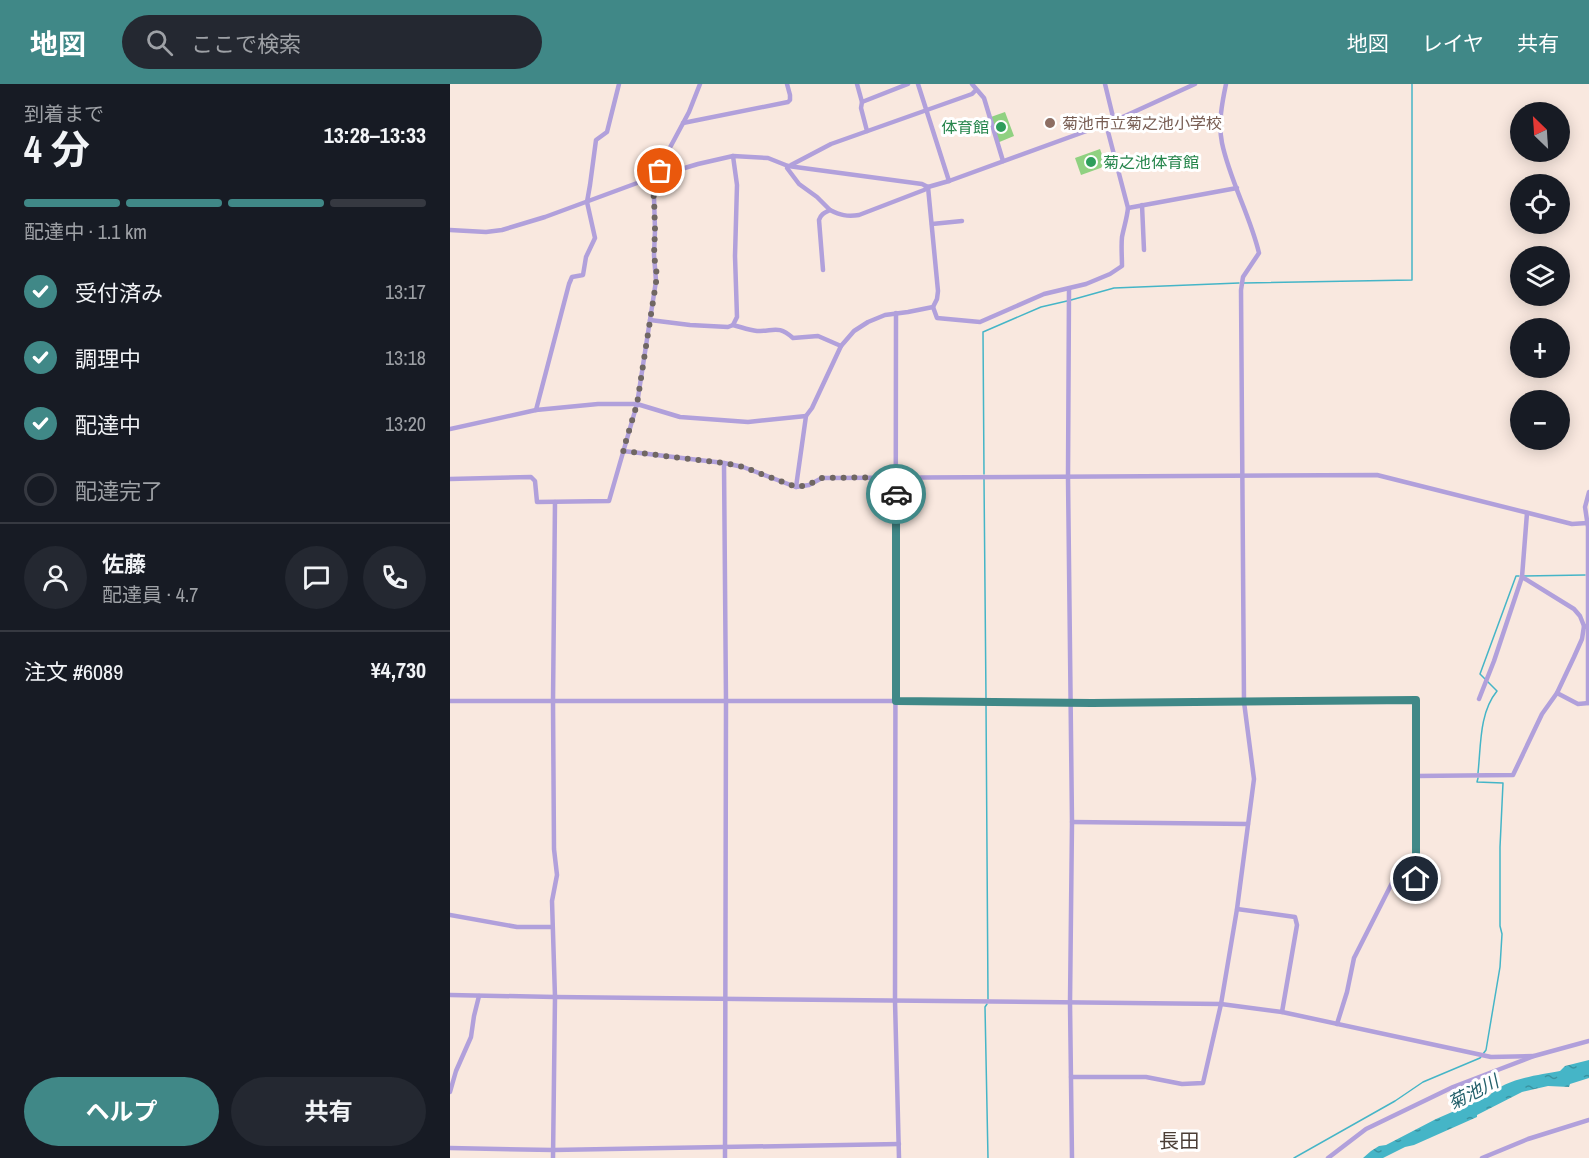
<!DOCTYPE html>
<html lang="ja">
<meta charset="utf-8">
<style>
:root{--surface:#171b24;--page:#242831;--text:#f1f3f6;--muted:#9ea1a6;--line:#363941;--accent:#408887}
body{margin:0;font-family:"Archivo Narrow","Noto Sans JP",sans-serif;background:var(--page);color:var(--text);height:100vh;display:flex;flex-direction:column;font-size:22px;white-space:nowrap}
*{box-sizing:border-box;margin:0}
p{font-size:20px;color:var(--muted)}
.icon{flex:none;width:33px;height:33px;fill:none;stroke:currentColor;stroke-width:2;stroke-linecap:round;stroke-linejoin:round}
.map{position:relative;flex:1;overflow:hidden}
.panel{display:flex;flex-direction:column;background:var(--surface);width:450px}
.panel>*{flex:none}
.needle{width:39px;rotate:335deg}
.buttons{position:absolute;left:1060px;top:18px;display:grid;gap:12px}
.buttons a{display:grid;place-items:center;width:60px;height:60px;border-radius:50%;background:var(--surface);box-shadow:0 3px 15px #0003;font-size:30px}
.pin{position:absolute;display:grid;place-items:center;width:51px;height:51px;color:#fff;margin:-26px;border:3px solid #fff;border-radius:50%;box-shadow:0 2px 6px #0007}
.courier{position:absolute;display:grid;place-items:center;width:60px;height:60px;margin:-30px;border:4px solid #408887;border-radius:50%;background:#fff;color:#222;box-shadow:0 2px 8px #0007}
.head em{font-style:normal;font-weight:700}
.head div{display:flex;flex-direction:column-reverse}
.head{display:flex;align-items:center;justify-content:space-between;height:102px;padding:0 24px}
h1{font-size:39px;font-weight:700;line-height:45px}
.bar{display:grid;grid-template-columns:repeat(4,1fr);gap:9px 6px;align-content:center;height:72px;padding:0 24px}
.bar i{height:8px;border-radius:4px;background:var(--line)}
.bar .active{background:var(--accent)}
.bar p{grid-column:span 4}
.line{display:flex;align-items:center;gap:15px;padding:0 24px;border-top:2px solid var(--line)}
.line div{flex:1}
.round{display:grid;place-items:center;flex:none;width:63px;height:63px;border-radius:32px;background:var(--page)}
ol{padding:0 24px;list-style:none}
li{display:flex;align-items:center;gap:18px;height:66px}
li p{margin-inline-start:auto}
li .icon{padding:6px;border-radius:50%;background:var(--accent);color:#fff;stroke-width:4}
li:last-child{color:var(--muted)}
li i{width:33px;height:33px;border:3px solid var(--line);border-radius:50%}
.cta{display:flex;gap:12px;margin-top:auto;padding:12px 24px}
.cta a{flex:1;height:69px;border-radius:36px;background:var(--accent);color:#fff;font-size:24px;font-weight:700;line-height:69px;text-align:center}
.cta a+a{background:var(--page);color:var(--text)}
header{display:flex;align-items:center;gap:36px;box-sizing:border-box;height:84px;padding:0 30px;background:var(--accent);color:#fff}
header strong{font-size:28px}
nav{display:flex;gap:33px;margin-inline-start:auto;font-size:21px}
.search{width:420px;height:54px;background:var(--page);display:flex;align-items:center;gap:15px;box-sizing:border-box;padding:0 21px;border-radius:33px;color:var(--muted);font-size:22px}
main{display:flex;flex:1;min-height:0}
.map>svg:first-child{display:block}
.garden{fill:#90d181}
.water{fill:url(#water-ripples)}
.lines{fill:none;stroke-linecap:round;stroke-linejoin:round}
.stream{stroke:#45b5c7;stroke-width:1.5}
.street{stroke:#b1a0db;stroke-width:4.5}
.done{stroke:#706762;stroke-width:6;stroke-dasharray:0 10.8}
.route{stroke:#408887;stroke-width:8}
.education-dot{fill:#8d6e63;stroke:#fff;stroke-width:2}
.leisure-dot{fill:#2e9e5b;stroke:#fff;stroke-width:2}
.labels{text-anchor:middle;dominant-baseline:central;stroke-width:6;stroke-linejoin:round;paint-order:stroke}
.education-label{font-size:16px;fill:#785e54;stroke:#fff;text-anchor:start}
.leisure-label{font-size:16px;fill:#27864d;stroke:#fff;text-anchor:end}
.water-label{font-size:18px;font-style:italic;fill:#24616b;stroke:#fff}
.quarter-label{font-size:20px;fill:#4c3f37;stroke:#fff}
</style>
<header>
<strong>地図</strong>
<div class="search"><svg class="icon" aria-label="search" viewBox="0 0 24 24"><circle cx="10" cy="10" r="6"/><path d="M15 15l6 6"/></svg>ここで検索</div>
<nav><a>地図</a><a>レイヤ</a><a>共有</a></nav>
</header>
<main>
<section class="panel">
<div class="head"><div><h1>4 分</h1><p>到着まで</p></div><em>13:28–13:33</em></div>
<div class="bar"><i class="active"></i><i class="active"></i><i class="active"></i><i></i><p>配達中 · 1.1 km</p></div>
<ol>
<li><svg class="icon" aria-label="check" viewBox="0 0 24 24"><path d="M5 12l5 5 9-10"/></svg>受付済み<p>13:17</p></li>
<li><svg class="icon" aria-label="check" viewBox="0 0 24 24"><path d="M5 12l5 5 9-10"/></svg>調理中<p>13:18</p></li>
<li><svg class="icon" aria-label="check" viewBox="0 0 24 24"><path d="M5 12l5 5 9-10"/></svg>配達中<p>13:20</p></li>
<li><i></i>配達完了</li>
</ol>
<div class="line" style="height:108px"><a class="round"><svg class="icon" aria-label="person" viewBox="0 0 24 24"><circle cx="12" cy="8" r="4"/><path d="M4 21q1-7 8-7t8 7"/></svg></a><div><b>佐藤</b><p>配達員 · 4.7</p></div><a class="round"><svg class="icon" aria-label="chat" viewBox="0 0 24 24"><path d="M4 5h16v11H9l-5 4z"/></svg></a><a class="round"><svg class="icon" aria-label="phone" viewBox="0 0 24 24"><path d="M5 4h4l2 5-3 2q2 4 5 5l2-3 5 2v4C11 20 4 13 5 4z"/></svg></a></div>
<div class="line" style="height:78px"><div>注文 #6089</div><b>¥4,730</b></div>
<div class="cta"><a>ヘルプ</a><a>共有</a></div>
</section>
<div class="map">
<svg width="1139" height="1074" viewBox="0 0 1139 1074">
<defs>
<pattern id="water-ripples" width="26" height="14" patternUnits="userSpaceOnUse" patternTransform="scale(1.5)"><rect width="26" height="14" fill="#45b5c7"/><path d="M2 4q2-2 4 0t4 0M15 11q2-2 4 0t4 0" fill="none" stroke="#3a93a1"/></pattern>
</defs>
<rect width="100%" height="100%" fill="#f9e8df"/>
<!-- garden -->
<g class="garden">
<path d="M555 28 564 52 547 59 538 34Z"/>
<path d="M650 65 656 82 631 91 625 74Z"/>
</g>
<!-- water -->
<path class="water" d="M1139 976V994L1120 1000 1119 1003 1098 1002 1072 1008 1027 1031V1033L964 1061 955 1063 933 1074H913L921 1067 929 1062 936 1061 986 1035 1039 1012C1054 995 1088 991 1110 987L1115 982Z"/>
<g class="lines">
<!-- stream -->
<g class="stream">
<path d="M794 199 962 196V0"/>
<path d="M621 216 664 204 789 199"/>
<path d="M534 390 533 248 591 223 617 217"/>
<path d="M534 395 536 615"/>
<path d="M1074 492 1135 491"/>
<path d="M536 620 538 915"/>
<path d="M1028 689C1031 662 1029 629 1047 607L1030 590 1066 492H1069"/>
<path d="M537 920 535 923 538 1074"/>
<path d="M844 1074 945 1017 973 998 1030 974 1036 966 1050 883 1052 850 1050 842V763L1053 699 1027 698 1028 694"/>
</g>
<!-- street -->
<g class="street">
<path d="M407 0 412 18 458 0"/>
<path d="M468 0 499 97"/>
<path d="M522 0 534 14 553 77"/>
<path d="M655 0 664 37"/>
<path d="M412 18 411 24 417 47"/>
<path d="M233 39 338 18 340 16V11L337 0"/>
<path d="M341 81 381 60 522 10 526 6"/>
<path d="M338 82 337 84 349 100 367 113 380 126"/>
<path d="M205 91 210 87 216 71 239 28 250 0"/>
<path d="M692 121 694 166"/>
<path d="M678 124 787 104"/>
<path d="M482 140 512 137"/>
<path d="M0 146 36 148 52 146 95 133 198 95 248 80 283 72 318 74 338 82 472 100 478 103"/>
<path d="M373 186 369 136C371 130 374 129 380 126 390 131 397 133 409 131L474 106 478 103 499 97 664 37 745 0"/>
<path d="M619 205 618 393 622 738 620 919 622 1074"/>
<path d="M483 223 487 234 530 238 594 210 636 200 660 190 672 182C672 173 671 162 672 153 674 143 677 134 678 124L656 40"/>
<path d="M446 229 445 917 449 1074"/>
<path d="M200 236 240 241 278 243 283 241 287 233 285 172 287 101 283 72"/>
<path d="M283 241C291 243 299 246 307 247 325 247 328 241 343 254L368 252 391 262"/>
<path d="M86 326 119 200 122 193 133 191 136 173 145 154 137 118 140 101 146 56 157 48 169 0"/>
<path d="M0 345 86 326 148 320H187L230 333 298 338 356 332"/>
<path d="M173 367 274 379 293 383 346 403 359 401 372 394 927 391 1122 440 1137 439"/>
<path d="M274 379 276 617 275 1074"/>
<path d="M0 395 81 393 85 397 87 418 159 417 187 320 206 197 204 171 205 146 204 113 198 95"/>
<path d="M346 403 356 332 362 324 391 262 404 247 418 238 435 231 458 228 483 223 487 215 488 207 478 103"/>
<path d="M1072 493 1124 525 1130 532 1134 542"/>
<path d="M1107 609 1128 620 1139 619"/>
<path d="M1029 615 1044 577 1072 493 1077 429"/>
<path d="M0 617H446L620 619 966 617V795L942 799 904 874 897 908 887 940"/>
<path d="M1138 619V443L1135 423 1139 408"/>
<path d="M966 692 1063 691 1092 630 1107 609 1124 573 1132 555 1134 542 1138 543"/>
<path d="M622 738 798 740"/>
<path d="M787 825 845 833 847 841 832 928"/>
<path d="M0 831 67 843H102"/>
<path d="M0 911 105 913 771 920 832 928 1041 973 1084 972"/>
<path d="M621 993H696L732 1000 753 999 771 920 787 825 804 695 794 618 791 206 793 193 809 169C800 131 780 97 772 59 768 40 772 19 776 0"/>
<path d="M0 1008 6 987 21 953 24 932 29 912"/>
<path d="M0 1064 103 1066 449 1060"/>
<path d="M103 1074 105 913 102 817 107 791 104 765 103 618 105 418"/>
<path d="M878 1074 916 1045 1003 1003 1084 972 1139 957"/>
<path d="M1032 1074 1078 1055 1139 1036"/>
</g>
</g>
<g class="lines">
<!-- done -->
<path class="done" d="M210 87 198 95 204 113 205 146 204 171 207 192 187 320 173 367 274 379 293 383 346 403 358 401 372 394 446 393V410"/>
<!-- route -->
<path class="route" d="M446 410V617L642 619 966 616V795"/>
</g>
<!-- markers -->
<circle class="education-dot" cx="600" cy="39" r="6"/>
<g class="leisure-dot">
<circle cx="551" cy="43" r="6"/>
<circle cx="641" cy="78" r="6"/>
</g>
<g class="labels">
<!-- education labels -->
<g class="education-label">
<text x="612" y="39">菊池市立菊之池小学校</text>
</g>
<!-- leisure labels -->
<g class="leisure-label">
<text x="539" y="43">体育館</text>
<text x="653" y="78" text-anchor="start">菊之池体育館</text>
</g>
<!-- water labels -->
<g class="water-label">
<text transform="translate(1023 1008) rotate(-27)">菊池川</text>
</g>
<!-- quarter labels -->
<g class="quarter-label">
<text x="729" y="1056">長田</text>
</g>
</g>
</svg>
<div class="buttons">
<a><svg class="needle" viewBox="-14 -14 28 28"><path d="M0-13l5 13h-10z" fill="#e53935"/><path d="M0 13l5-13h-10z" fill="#9ea1a6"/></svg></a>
<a><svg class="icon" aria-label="locate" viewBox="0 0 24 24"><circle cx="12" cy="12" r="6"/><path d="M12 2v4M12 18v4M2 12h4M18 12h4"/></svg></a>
<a><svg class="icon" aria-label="layers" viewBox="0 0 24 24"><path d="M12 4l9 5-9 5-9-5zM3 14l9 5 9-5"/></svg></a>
<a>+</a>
<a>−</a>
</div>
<div class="pin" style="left:210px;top:87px;background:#ea580c"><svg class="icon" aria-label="bag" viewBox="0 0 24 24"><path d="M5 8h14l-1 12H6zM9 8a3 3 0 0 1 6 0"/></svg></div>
<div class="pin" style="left:966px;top:795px;background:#1f2937"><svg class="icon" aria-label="home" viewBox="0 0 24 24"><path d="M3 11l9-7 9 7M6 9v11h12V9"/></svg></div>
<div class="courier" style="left:446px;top:410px"><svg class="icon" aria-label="car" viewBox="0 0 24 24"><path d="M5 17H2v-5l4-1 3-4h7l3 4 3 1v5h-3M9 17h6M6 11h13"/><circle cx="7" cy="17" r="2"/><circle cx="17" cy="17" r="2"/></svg></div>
</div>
</main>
